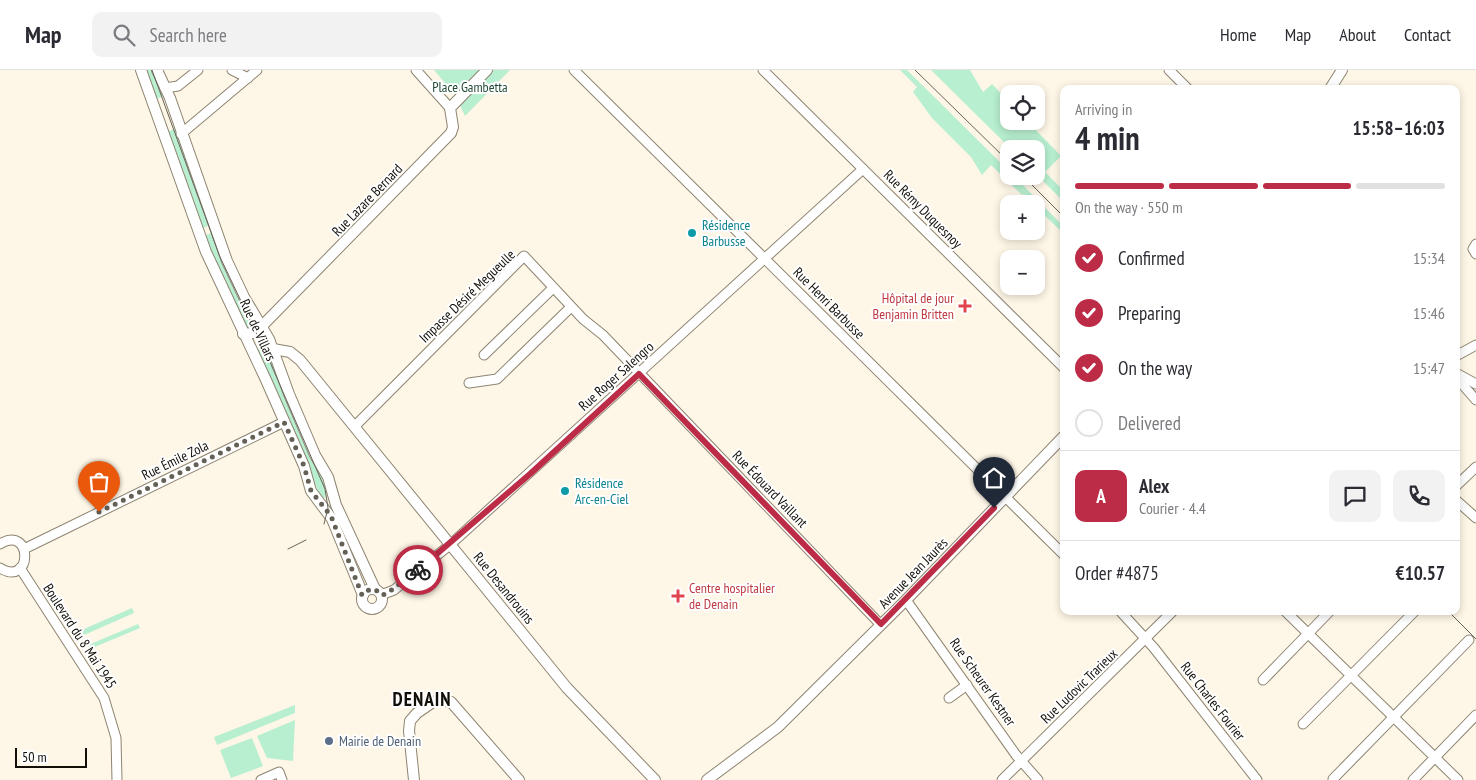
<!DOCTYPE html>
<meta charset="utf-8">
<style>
:root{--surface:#fff;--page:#f2f2f3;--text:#2b2b33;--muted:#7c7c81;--line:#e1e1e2;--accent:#bd2c47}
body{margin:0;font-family:"PT Sans Narrow",sans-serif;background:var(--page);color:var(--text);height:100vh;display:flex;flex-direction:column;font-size:19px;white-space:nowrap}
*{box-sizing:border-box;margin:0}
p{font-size:16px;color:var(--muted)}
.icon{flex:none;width:28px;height:28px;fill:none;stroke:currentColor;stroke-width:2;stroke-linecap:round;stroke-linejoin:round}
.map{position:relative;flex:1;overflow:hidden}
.side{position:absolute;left:1060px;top:15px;width:400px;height:530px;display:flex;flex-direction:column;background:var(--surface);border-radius:10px;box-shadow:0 2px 8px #0003}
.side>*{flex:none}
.fabs{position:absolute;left:1000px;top:15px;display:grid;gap:10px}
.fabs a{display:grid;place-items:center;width:45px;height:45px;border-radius:10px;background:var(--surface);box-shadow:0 2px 8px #0003;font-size:25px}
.scale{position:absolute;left:15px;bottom:12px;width:72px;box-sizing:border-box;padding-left:5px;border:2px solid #120f08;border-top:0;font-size:14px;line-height:18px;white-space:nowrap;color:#120f08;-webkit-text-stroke:4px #fff;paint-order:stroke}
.pin{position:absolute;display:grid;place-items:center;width:42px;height:42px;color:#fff;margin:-51px -21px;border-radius:50% 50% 50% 0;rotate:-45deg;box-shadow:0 0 5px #0007}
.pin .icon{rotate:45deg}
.courier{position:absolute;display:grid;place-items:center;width:50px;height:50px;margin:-25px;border:4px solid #bd2c47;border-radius:50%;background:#fff;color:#222;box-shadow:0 1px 6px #0007}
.head em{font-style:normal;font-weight:700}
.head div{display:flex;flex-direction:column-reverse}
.head{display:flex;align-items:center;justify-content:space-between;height:85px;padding:0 15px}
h1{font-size:32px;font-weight:700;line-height:38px}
.bar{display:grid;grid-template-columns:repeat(4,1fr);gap:8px 5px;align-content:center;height:60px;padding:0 15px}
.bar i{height:6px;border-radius:4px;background:var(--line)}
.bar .active{background:var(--accent)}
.bar p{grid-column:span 4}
.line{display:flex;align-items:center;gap:12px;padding:0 15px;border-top:1px solid var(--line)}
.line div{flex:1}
.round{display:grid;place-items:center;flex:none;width:52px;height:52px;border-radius:10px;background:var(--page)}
ol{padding:0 15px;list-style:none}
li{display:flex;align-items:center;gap:15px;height:55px}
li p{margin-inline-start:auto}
li .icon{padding:5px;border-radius:50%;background:var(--accent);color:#fff;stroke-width:4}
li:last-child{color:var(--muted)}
li i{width:28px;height:28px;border:2px solid var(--line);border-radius:50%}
header{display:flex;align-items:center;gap:30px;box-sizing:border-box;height:70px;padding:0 25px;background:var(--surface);border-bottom:1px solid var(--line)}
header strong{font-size:24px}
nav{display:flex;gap:28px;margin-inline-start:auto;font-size:18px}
.search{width:350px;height:45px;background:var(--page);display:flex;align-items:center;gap:12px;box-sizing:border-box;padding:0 18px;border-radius:10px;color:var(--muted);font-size:19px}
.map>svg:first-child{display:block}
.green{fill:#b8efd0}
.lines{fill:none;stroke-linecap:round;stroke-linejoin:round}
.minor-casing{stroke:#8d8471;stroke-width:11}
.tertiary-casing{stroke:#8d8471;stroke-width:12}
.minor{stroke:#fff;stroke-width:9}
.tertiary{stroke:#fff;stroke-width:10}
.tram{stroke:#686359;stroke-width:1}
.done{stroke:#656056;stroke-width:5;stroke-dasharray:0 9}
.route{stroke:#bd2c47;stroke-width:6}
.culture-dot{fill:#0f9aa8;stroke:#fff;stroke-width:2}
.health-dot{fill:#e0444e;stroke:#fff;stroke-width:2}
.service-dot{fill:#5c6f8a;stroke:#fff;stroke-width:2}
.labels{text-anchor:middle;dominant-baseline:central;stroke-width:4;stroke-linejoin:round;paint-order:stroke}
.park-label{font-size:14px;fill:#214a36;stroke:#fff}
.street-label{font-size:14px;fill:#120f08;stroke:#fff}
.culture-label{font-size:14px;fill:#0d838f;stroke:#fff;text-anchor:start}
.health-label{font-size:14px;fill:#be3a42;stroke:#fff;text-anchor:end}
.service-label{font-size:14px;fill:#4e5e75;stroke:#fff;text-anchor:start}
.district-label{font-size:19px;font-weight:bold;letter-spacing:1px;fill:#120f08;stroke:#fff}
</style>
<header>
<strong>Map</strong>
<div class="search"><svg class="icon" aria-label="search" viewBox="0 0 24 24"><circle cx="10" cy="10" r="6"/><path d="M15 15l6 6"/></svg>Search here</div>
<nav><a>Home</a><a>Map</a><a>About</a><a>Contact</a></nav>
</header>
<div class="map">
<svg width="1476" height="710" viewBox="0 0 1476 710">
<rect width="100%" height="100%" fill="#fef6e6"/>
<!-- green -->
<g class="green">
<path d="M144 0H154L163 26 154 30Z"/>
<path d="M434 0H510L465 46 455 25Z"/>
<path d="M900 0H907L1009 101V106H1014L1064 157V164L1036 137V134H1033L1024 124 1022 125 991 95 982 105 971 87 932 48 913 22 917 17Z"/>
<path d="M931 0H970L983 22 992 14 1009 32V51H1027L1061 86 1045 102 1064 121V132L1036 104V79H1011Z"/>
<path d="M175 59 210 155 201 159 166 62Z"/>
<path d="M213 162 237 222 256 257 248 260 204 166Z"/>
<path d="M265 275 326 418 327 421 323 432 256 279Z"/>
<path d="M132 538 134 543 84 565 82 561 86 558Z"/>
<path d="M138 554 140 558 90 579 88 575Z"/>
<path d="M295 635V643L217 675 214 667Z"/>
<path d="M295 650 293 691 267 688 257 666Z"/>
<path d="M252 668 263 696 231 708 220 680Z"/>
</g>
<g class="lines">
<defs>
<g id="minor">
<path d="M232 0 248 8"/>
<path d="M416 0 450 38"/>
<path d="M574 0 1064 485"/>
<path d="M763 0 1064 298"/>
<path d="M1169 0 1188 19"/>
<path d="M165 18 178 16 198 0"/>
<path d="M181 64 257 0"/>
<path d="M1476 174 1473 179 1476 184"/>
<path d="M484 285 553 218"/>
<path d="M1456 286 1476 275"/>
<path d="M1456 303 1476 314"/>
<path d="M1456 307 1476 330"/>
<path d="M469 313 497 309 571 237"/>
<path d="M355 356 524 186 583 249 603 265 881 555"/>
<path d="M1456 416 1476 397"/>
<path d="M1456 430 1476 448"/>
<path d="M0 474C33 454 33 518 0 498"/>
<path d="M24 479 284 352"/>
<path d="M20 498 104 628 116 668 117 710"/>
<path d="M381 525 394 520 451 474 863 99"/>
<path d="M906 530 1016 685 1038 710"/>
<path d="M1120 541 1154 578 1257 710"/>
<path d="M1285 541 1458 710"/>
<path d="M1263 610 1330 541"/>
<path d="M949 628 967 615"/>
<path d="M1303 654 1415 541"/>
<path d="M1333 709 1469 570"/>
<path d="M261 710 279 702 282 710"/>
<path d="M1002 710 1173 541"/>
<path d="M1413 710 1476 645"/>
</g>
<g id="tertiary">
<path d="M141 0 206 182 266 310 304 396 311 421 332 449 363 525"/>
<path d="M157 0 170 28 227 191 244 227 269 269 289 324 315 385 328 407 336 435 375 519"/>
<path d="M1330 19 1342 0"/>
<path d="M243 264 253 263 262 256 451 63 453 57 450 38 487 0"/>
<path d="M273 279 290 282 300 290 567 618 655 710"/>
<circle cx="372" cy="529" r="10"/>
<path d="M414 710 409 661 410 651 417 643 433 632 440 630 451 632 519 710"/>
<path d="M707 710 778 657 906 530 1064 366"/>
</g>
</defs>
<!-- minor casing -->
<use href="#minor" class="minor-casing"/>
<!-- tertiary casing -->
<use href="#tertiary" class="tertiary-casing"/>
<!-- minor -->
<use href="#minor" class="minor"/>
<!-- tertiary -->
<use href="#tertiary" class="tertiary"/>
<!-- tram -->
<g class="tram">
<path d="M152 0 220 187 270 292 325 419 328 438 324 454"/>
<path d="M915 0 1009 92"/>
<path d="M1023 106 1064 147"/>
<path d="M288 479 306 470"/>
<path d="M1448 541 1476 569"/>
</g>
</g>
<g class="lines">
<!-- done -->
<path class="done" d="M99 442 284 352 304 396 311 421 331 446 362 525 370 519 376 520 381 525 386 524 418 500"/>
<!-- route -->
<path class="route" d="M418 500 530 404 639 304 881 554 994 438"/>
</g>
<!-- markers -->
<g class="culture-dot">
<circle cx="692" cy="163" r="5"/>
<circle cx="565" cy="421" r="5"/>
</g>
<g class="health-dot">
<path d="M962.5 228.5h5v5h5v5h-5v5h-5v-5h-5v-5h5z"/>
<path d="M675.5 518.5h5v5h5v5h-5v5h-5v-5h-5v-5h5z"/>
</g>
<circle class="service-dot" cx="329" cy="671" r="5"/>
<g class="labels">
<!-- park labels -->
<g class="park-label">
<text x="470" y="17">Place Gambetta</text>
</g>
<!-- street labels -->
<g class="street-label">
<text transform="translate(367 130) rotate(-46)">Rue Lazare Bernard</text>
<text transform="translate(923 139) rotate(45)">Rue Rémy Duquesnoy</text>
<text transform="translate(467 226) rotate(-44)">Impasse Désiré Megueulle</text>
<text transform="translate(829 233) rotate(45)">Rue Henri Barbusse</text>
<text transform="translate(258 260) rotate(65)">Rue de Villars</text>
<text transform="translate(616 306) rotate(-42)">Rue Roger Salengro</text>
<text transform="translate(175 390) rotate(-26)">Rue Émile Zola</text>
<text transform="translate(770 419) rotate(46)">Rue Édouard Vaillant</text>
<text transform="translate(913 503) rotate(-46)">Avenue Jean Jaurès</text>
<text transform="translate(504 518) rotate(51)">Rue Desandrouins</text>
<text transform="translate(80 566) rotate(57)">Boulevard du 8 Mai 1945</text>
<text transform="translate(983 612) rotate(55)">Rue Scheurer Kestner</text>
<text transform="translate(1079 616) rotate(-44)">Rue Ludovic Trarieux</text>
<text transform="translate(1213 631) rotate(52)">Rue Charles Fourier</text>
</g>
<!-- culture labels -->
<g class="culture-label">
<text x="702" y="155">Résidence<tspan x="702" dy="16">Barbusse</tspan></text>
<text x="575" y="413">Résidence<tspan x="575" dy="16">Arc-en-Ciel</tspan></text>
</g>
<!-- health labels -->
<g class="health-label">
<text x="954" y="228">Hôpital de jour<tspan x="954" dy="16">Benjamin Britten</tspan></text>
<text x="689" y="518" text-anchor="start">Centre hospitalier<tspan x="689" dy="16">de Denain</tspan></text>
</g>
<!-- service labels -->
<g class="service-label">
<text x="339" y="671">Mairie de Denain</text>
</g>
<!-- district labels -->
<g class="district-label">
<text x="422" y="629">DENAIN</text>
</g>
</g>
</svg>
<div class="fabs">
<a><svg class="icon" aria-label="locate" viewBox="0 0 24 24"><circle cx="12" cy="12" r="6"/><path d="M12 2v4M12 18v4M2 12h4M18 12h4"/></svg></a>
<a><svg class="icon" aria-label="layers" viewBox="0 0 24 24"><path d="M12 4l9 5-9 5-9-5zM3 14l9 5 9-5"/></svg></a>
<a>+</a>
<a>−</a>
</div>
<div class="scale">50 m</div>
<div class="pin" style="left:99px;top:442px;background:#ea580c"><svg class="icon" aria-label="bag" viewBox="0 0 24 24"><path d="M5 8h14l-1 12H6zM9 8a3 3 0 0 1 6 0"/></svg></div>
<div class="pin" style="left:994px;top:438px;background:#1f2937"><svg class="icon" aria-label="home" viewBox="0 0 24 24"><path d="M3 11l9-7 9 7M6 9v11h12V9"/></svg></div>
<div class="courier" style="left:418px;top:500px"><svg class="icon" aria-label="bike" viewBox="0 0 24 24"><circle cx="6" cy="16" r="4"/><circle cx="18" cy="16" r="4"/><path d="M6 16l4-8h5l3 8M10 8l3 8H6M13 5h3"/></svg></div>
<section class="side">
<div class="head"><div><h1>4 min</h1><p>Arriving in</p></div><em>15:58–16:03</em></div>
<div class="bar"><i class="active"></i><i class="active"></i><i class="active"></i><i></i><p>On the way · 550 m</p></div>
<ol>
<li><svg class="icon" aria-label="check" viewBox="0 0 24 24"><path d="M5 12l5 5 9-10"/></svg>Confirmed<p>15:34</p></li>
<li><svg class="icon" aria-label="check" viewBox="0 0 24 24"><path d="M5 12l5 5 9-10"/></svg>Preparing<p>15:46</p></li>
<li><svg class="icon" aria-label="check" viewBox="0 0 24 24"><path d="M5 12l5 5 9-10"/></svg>On the way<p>15:47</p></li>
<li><i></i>Delivered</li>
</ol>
<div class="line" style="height:90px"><b class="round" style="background:var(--accent);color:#fff">A</b><div><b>Alex</b><p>Courier · 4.4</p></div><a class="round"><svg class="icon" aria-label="chat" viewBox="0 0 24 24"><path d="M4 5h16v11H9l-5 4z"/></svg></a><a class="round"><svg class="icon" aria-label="phone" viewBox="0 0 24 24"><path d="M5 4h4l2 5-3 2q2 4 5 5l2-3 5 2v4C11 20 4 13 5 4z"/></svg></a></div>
<div class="line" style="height:65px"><div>Order #4875</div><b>€10.57</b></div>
</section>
</div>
